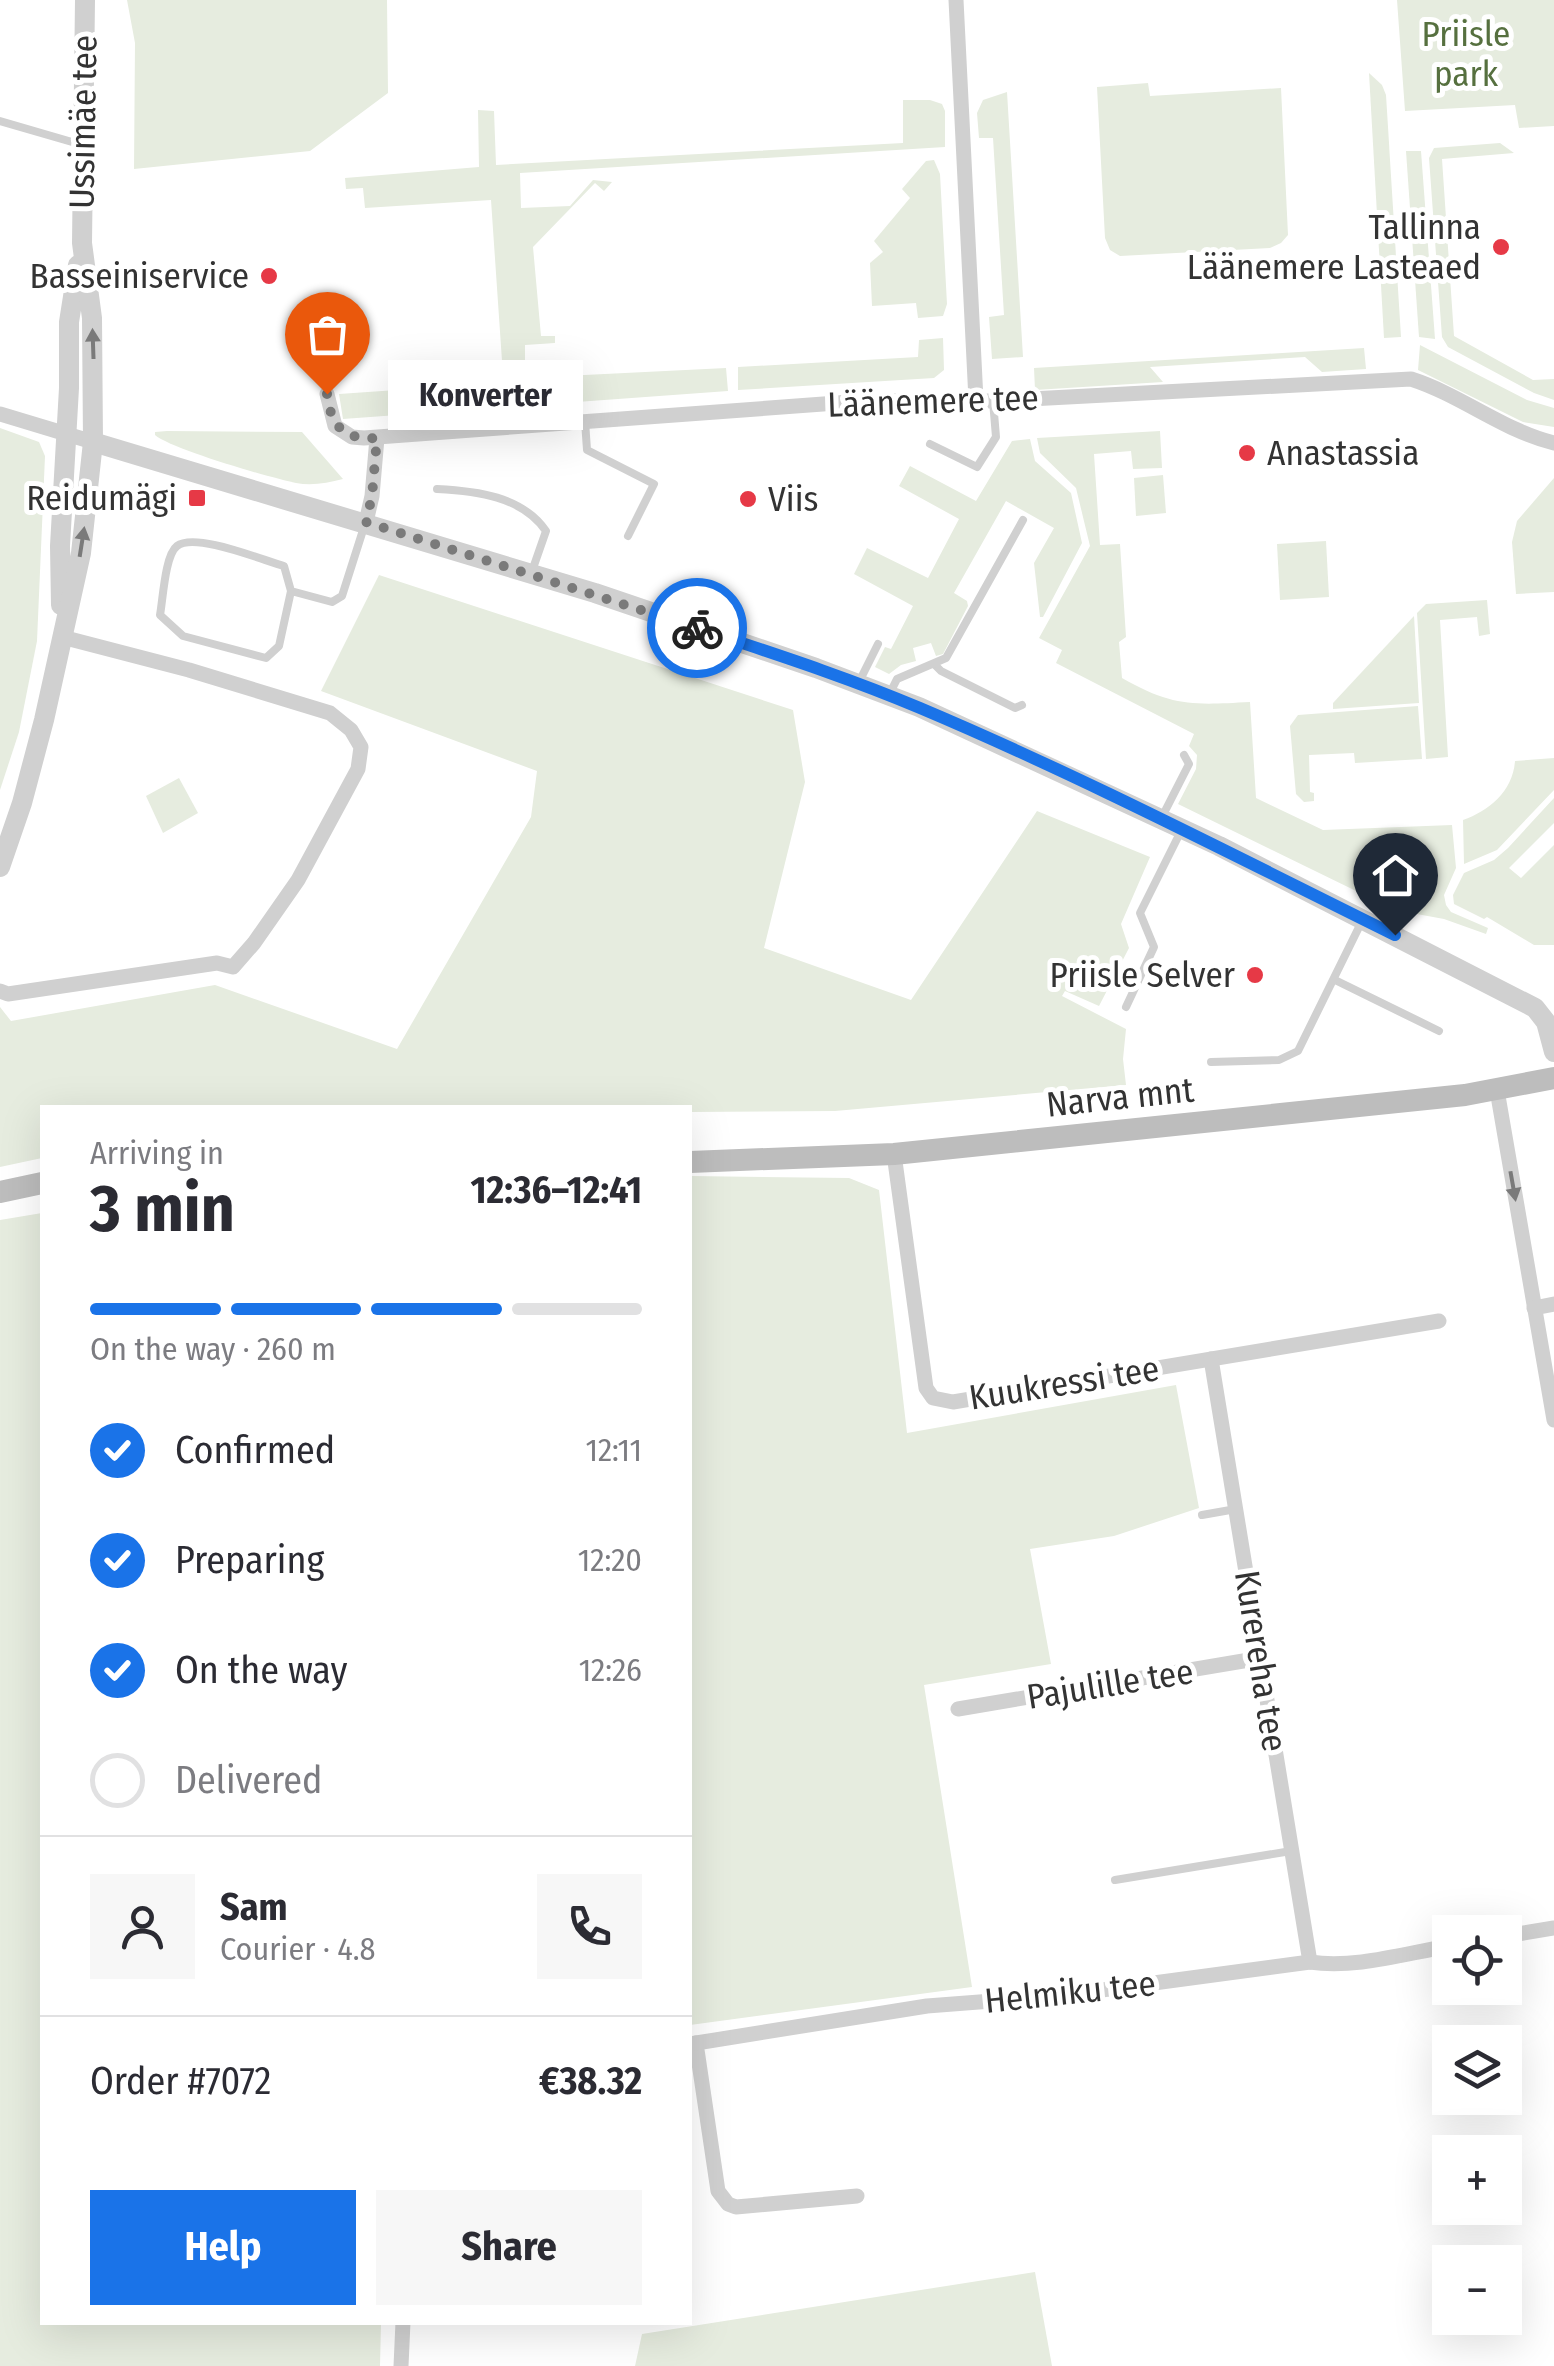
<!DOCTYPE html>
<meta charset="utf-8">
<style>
:root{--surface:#fff;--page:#f7f7f7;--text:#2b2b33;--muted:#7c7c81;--line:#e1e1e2;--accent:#1a73e8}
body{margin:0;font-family:"Fira Sans Condensed",sans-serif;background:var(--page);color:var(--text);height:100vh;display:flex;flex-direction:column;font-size:38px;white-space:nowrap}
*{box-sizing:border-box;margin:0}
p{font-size:32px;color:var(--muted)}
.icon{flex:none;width:55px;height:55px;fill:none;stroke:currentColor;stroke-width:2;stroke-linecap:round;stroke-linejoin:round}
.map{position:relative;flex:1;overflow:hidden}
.side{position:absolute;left:40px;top:1105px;width:652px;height:1220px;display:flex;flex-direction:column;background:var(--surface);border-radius:0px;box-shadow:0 10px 40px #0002}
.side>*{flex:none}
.fabs{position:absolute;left:1432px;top:1915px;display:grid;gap:20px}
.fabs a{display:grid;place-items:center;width:90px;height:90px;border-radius:0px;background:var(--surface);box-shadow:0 10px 40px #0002;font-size:50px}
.pin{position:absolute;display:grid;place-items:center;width:85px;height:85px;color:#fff;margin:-102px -42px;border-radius:50% 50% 50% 0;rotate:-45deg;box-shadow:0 0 10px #0007}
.pin .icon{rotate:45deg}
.courier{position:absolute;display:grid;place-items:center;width:100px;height:100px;margin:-50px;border:8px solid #1a73e8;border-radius:50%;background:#fff;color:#222;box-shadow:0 2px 12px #0007}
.bubble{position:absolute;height:70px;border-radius:0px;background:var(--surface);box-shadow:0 10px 40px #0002;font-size:32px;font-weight:700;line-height:70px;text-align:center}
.head em{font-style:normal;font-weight:700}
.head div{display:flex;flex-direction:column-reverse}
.head{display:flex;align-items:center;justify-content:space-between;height:170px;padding:0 50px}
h1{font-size:65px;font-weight:700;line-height:75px}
.bar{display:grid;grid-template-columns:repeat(4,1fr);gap:15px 10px;align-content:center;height:120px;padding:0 50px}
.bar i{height:12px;border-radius:8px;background:var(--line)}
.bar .current{background:var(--accent)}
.bar p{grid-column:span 4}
.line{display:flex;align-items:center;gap:25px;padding:0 50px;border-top:2px solid var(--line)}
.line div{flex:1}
.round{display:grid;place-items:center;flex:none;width:105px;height:105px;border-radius:0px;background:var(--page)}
ol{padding:0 50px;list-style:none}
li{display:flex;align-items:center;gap:30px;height:110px}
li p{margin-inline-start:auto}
li .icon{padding:10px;border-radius:50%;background:var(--accent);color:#fff;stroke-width:4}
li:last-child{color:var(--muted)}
li i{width:55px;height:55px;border:5px solid var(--line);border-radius:50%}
.action{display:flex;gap:20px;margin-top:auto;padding:20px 50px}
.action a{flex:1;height:115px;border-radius:0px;background:var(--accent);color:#fff;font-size:40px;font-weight:700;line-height:115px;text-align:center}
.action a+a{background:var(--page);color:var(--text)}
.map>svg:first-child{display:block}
.green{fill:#e6ecdf}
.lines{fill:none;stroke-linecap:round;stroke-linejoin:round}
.service{stroke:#d0d0d0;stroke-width:8}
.minor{stroke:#d0d0d0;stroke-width:15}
.tertiary{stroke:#d0d0d0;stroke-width:20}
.secondary{stroke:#bdbdbd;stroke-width:22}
.oneway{fill:#7a7a7a}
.done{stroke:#7a7a7a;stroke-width:10;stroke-dasharray:0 18}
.route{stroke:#1a73e8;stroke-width:12}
.poi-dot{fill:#e63946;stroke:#fff;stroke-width:4}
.labels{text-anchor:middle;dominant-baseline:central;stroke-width:10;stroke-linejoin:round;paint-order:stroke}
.park-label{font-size:35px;fill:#56703f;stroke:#fff}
.street-label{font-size:35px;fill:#333;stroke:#fff}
.poi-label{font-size:35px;fill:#333;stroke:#fff;text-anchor:end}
</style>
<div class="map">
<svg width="1554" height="2366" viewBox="0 0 1554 2366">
<rect width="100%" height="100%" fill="#fff"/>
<!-- green -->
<g class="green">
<path d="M127 0H387L388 93 310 151 134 169 135 43Z"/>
<path d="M1397 0H1554V126L1519 128 1515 105 1405 111Z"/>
<path d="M1369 73 1382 85 1386 95 1401 337 1384 338Z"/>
<path d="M1148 83 1150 96 1281 88 1288 235 1281 243 1270 248 1120 256 1110 250 1105 238 1097 87Z"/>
<path d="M1007 92 1023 357 992 359 989 317 1004 315 993 138H979L977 113 983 100Z"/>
<path d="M903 100H930L942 104 945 111V147L520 173 521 208 570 206 593 180 612 182 604 191 595 183 533 247 541 336H555V343L525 345V363L542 362 544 377 726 368 728 391 343 419 339 394 411 389V368L502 361 491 200 365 208 363 188 346 189 345 178 479 167 478 110 494 111 496 165 903 143Z"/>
<path d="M1500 143 1514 153 1442 159 1454 336 1533 380 1554 379V400L1534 393 1448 347 1442 337 1429 158 1434 148Z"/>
<path d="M1406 151H1421L1435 339 1419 337Z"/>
<path d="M934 160 940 174 947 304 943 316 918 318 916 303 872 306 870 263 883 252 874 241 910 198 902 189 926 161Z"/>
<path d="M943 338 944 370 934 378 738 390V367L918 357 919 340Z"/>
<path d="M1420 345 1527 400 1554 408V427L1523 422 1418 370Z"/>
<path d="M1364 348 1366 369 1322 372 1305 357 1150 367 1163 382 1035 390 1034 368Z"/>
<path d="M0 428 39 442 45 456 37 641 19 732 0 790Z"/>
<path d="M167 431 302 432 343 479C327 483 312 486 296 483 271 478 171 449 155 435V432Z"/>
<path d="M1160 431 1162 468 1133 469 1131 451 1094 454 1100 545 1120 544 1126 637 1119 642 1122 678C1173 707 1193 705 1250 702L1256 798 1323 830 1452 825 1456 868 1444 895 1446 905 1451 912 1488 928 1486 934 1444 919 1395 910 1178 804 1196 769 1197 755 1189 746 1194 734 1056 663 1062 650 1039 638 1090 546 1076 488 1040 453 1037 438Z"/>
<path d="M1030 439 1035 461 1071 493 1082 543 1043 617H1040L1034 563 1054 528 1006 501 954 593 967 601 968 606 943 654 936 656 931 643 913 648 916 661 901 665 889 674 875 667 885 647 891 649 913 606 854 574 867 548 928 578 959 519 899 486 910 466 976 501 1012 441Z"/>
<path d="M1163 475 1166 513 1136 516 1134 478Z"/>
<path d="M1554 478V592L1516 594 1512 542 1517 521Z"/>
<path d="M1326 541 1329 597 1280 600 1277 544Z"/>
<path d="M379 575 793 710 805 782 764 948 911 1000 1037 811 1150 857 1121 924 1129 948 1099 1006 1065 991 1062 996 1126 1029 1123 1059 1126 1085 835 1111 690 1112V1108H42V1158L0 1167V1007L11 1021 215 985 397 1049 531 817 537 771 321 691Z"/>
<path d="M1487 600 1490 634 1479 636 1477 617 1440 620 1448 757 1426 759 1417 613 1426 604Z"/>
<path d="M1414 616 1419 703 1333 709V703Z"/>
<path d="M1418 706 1422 759 1355 763 1354 753 1309 755 1310 792 1314 793V801L1304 802 1296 794 1290 726 1298 715Z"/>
<path d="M1554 758V790L1497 850 1464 864 1463 820C1489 811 1513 791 1515 761Z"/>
<path d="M179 778 198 813 163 833 146 796Z"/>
<path d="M1554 798V823L1509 868 1521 878 1554 845V945H1534L1487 917 1484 919 1454 904 1453 895 1464 873 1494 860 1508 848Z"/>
<path d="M690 1176 849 1178 879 1190 907 1433 1176 1385 1199 1508 1114 1536 1030 1549 1051 1664 924 1685 972 1987 690 2025Z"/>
<path d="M42 1213V2322L381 2323 380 2366H0V1220Z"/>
<path d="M1035 2272 1052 2366H635L642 2334Z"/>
</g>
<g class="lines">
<!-- service -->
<g class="service">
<path d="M0 121 79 144"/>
<path d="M585 421 587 450 654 484 628 536"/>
<path d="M930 444 977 467 996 437 993 401"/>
<path d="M437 489C476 491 522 496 546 531L531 574"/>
<path d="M291 591 279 646 266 658 183 636 160 615C163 599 165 555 177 546 195 532 262 560 284 566L291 591 332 602 342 596 364 527"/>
<path d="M935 665 941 671 1015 708 1022 705"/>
<path d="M860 680 878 644"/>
<path d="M889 695 897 679 946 658 1023 520"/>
<path d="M1163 815 1189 764 1184 755"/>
<path d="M1335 980 1439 1031"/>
<path d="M1126 1007 1154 947 1140 913 1182 829"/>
<path d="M1211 1062 1279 1060 1298 1051 1361 923"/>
<path d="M1202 1515 1236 1509"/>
<path d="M1115 1880 1291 1851"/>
</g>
<!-- minor -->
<g class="minor">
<path d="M956 0 976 400"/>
<path d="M327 394 335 426 352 437 364 438 864 401H993L1411 379C1461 395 1504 431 1554 443"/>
<path d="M0 414 93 442"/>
<path d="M366 522 372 496 377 438"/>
<path d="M0 991 8 994 217 963 233 967 254 943 298 880 358 769 361 747 351 730 330 713 189 670 62 637"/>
<path d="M1497 1090 1554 1420"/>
<path d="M894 1154 926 1388 933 1398 953 1402 1439 1321"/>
<path d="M1534 1308 1554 1304"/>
<path d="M1211 1359 1310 1962"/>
<path d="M958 1709 1261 1658"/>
<path d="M1505 1936 1554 1928"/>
<path d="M696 2043 718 2191 728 2204 736 2207 857 2196"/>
<path d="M690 2044 927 2006 1057 1996 1310 1962C1355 1969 1406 1953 1450 1946"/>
<path d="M401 2366 403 2322"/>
</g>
<!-- tertiary -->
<g class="tertiary">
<path d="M93 442 595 593 816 668 919 707 1219 846 1535 1008 1546 1022 1554 1052"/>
<path d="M61 605 60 546 69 388V322L78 265"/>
<path d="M0 867 22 803 44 720 81 553 93 442 92 318 82 243 85 0"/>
</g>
<!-- secondary -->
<g class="secondary">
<path d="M690 1162 894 1154 1465 1095 1554 1078"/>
<path d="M0 1192 42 1183"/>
</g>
</g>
<!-- one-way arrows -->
<defs><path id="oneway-solid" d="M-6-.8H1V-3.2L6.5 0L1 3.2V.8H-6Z" transform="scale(2.5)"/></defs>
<g class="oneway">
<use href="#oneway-solid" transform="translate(93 344) rotate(-92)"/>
<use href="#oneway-solid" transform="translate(82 542) rotate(-81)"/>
<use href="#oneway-solid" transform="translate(1513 1186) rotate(80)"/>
</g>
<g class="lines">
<!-- done -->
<path class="done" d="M327 394C331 427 344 440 377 438L372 496 366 522 697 628"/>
<!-- route -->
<path class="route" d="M697 628C772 653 847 677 920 708 1081 776 1237 857 1395 935"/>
</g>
<!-- markers -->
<g class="poi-dot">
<circle cx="1501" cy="247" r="10"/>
<circle cx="269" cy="276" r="10"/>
<circle cx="1247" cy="453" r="10"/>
<rect x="187" y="488" width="20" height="20" rx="5"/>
<circle cx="748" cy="499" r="10"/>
<circle cx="1255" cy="975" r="10"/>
</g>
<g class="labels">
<!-- park labels -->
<g class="park-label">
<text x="1466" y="34">Priisle<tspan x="1466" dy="40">park</tspan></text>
</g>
<!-- street labels -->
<g class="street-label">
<text transform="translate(83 122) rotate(-89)">Ussimäe tee</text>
<text transform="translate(933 401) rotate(-2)">Läänemere tee</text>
<text transform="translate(1120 1097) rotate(-6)">Narva mnt</text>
<text transform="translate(1064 1383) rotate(-9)">Kuukressi tee</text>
<text transform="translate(1261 1661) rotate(81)">Kurereha tee</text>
<text transform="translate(1110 1684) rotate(-9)">Pajulille tee</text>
<text transform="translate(1070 1992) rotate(-6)">Helmiku tee</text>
</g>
<!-- poi labels -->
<g class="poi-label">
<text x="1481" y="227">Tallinna<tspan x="1481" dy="40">Läänemere Lasteaed</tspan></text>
<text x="249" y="276">Basseiniservice</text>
<text x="1267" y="453" text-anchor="start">Anastassia</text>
<text x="177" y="498">Reidumägi</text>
<text x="768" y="499" text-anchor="start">Viis</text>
<text x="1235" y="975">Priisle Selver</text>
</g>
</g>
</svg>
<div class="fabs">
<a><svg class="icon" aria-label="locate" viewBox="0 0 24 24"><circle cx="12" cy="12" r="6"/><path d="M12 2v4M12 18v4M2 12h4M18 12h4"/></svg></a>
<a><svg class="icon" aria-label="layers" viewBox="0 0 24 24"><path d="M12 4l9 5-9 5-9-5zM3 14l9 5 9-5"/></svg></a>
<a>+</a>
<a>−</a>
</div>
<div class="pin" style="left:327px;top:394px;background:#ea580c"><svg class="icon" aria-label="bag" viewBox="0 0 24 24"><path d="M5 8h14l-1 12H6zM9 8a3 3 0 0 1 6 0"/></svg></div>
<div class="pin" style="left:1395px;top:935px;background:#1f2937"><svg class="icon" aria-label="home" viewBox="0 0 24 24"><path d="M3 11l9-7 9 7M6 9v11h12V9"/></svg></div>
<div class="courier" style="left:697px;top:628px"><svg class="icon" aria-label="bike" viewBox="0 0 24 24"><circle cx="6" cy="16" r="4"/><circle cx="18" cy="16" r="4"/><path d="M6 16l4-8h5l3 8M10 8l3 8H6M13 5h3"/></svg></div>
<div class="bubble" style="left:388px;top:360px;width:195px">Konverter</div>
<section class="side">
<div class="head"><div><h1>3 min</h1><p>Arriving in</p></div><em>12:36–12:41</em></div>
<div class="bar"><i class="current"></i><i class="current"></i><i class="current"></i><i></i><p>On the way · 260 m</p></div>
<ol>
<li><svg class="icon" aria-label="check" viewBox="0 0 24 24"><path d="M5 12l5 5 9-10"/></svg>Confirmed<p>12:11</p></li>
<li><svg class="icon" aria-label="check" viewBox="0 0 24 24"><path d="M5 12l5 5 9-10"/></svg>Preparing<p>12:20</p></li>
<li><svg class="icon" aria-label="check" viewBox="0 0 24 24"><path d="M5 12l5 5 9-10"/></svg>On the way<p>12:26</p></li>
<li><i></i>Delivered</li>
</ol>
<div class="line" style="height:180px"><a class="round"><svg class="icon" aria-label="person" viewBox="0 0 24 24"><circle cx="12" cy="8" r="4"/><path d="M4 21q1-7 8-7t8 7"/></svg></a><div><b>Sam</b><p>Courier · 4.8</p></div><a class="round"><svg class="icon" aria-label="phone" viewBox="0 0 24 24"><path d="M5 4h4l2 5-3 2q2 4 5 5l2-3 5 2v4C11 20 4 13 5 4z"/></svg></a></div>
<div class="line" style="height:130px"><div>Order #7072</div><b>€38.32</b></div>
<div class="action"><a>Help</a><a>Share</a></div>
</section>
</div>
